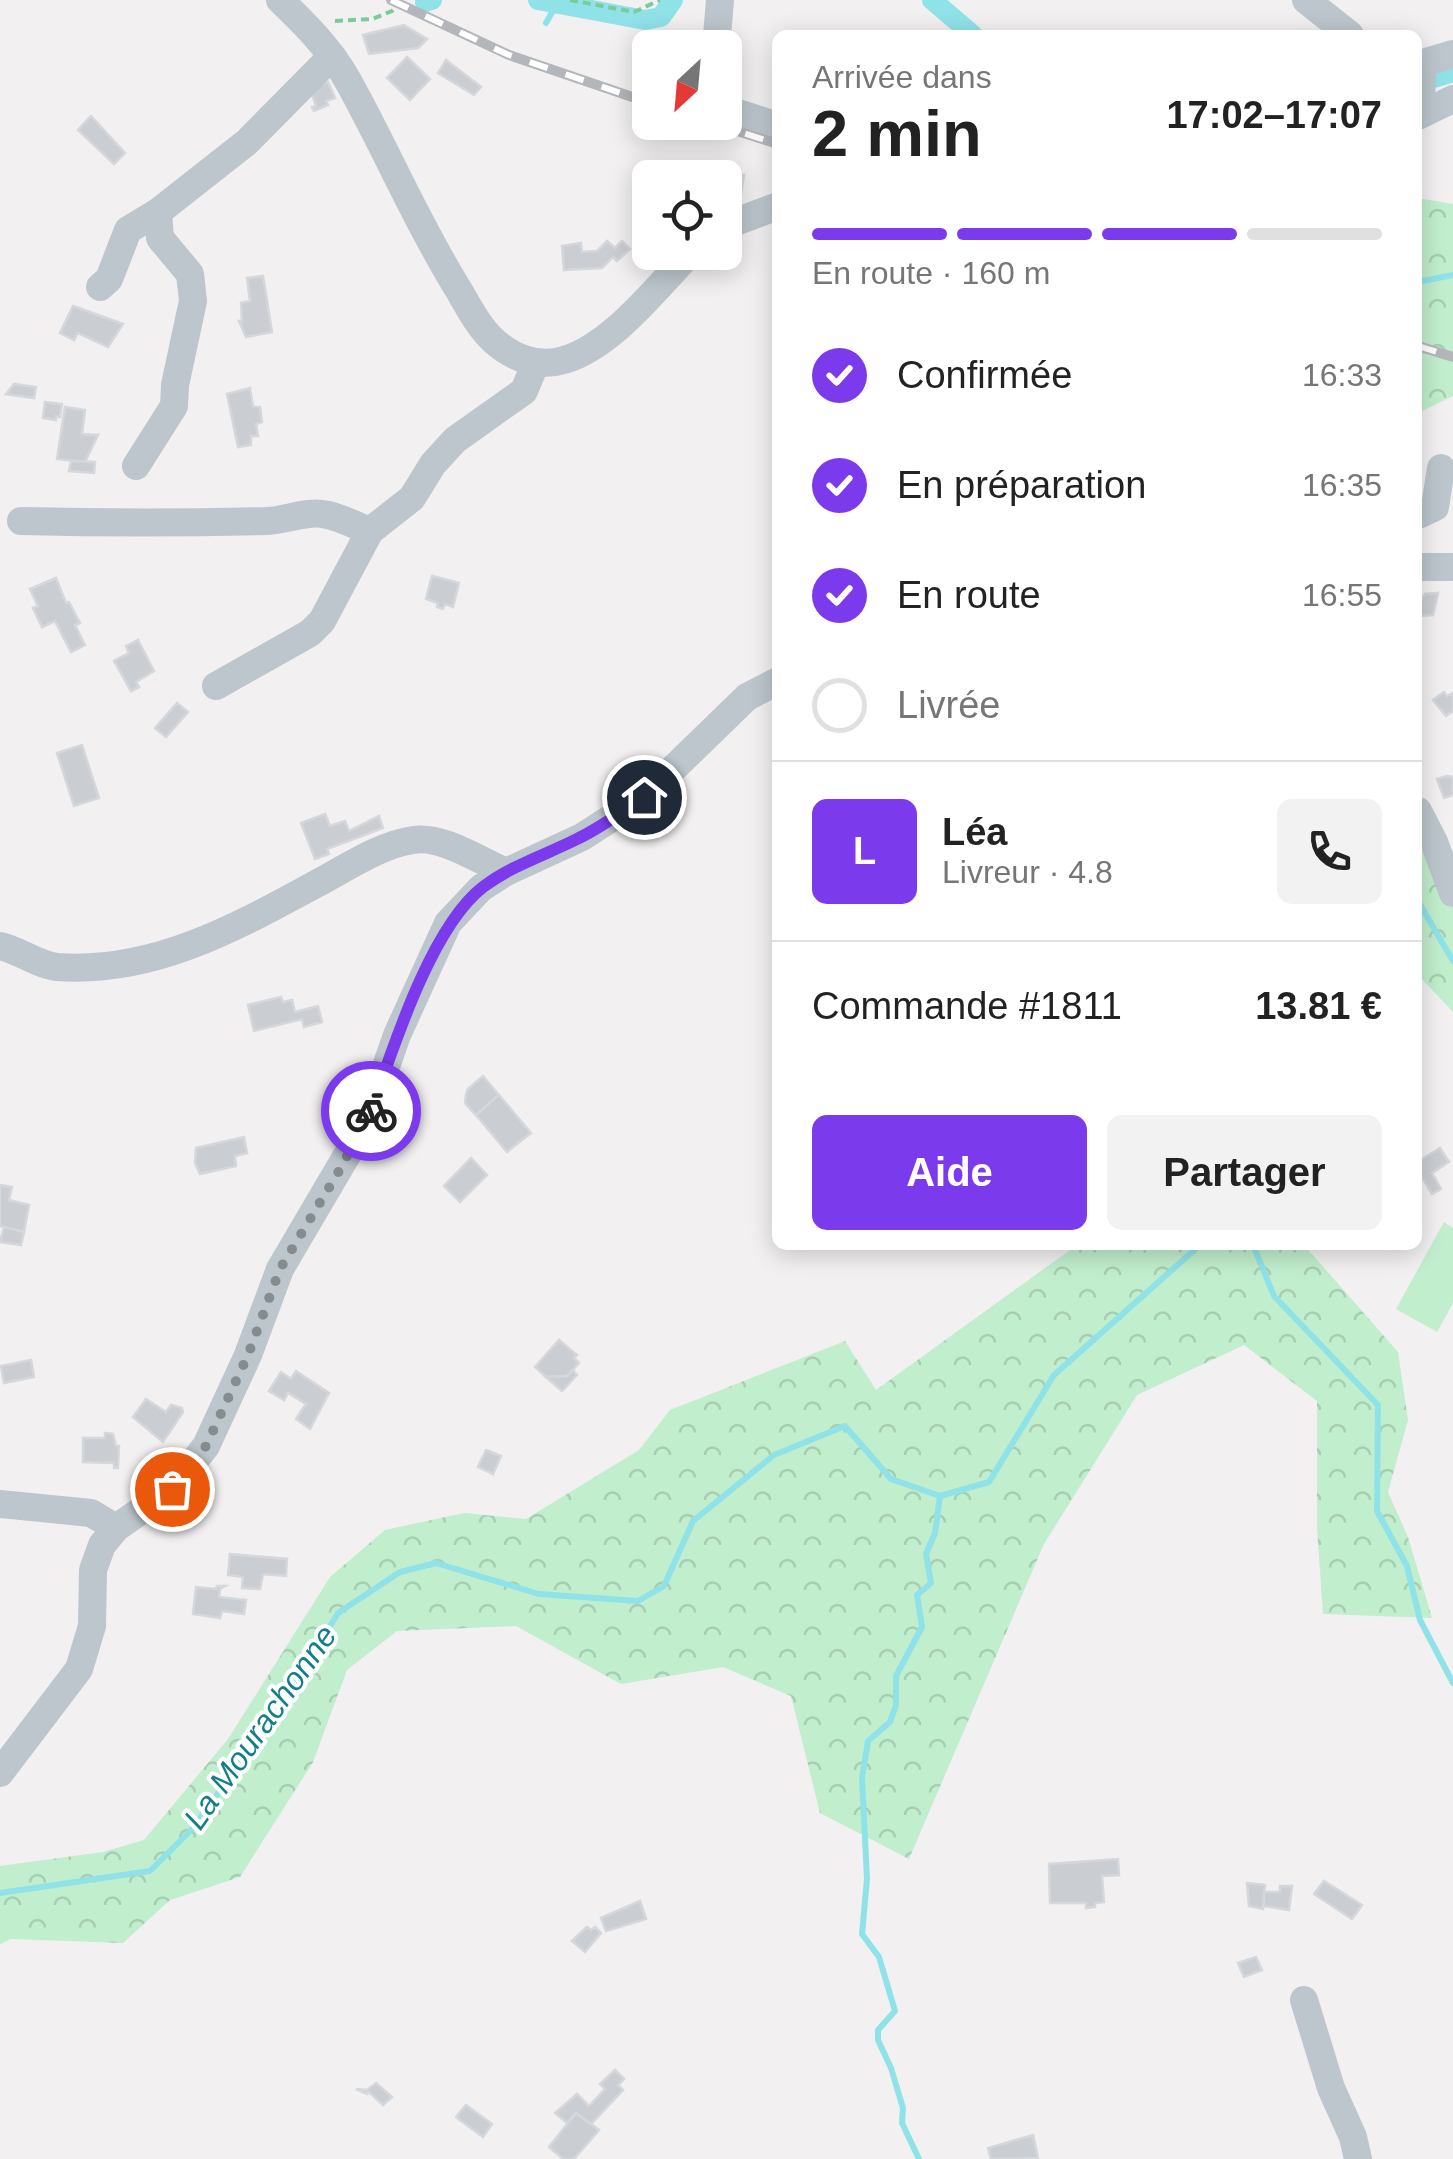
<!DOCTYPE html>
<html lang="fr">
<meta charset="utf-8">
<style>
:root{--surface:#fff;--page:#f2f2f2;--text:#222;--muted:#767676;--line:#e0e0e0;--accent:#7c3aed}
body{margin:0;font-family:Helvetica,sans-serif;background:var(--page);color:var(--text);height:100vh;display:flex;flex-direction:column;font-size:38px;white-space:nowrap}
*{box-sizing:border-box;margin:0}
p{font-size:32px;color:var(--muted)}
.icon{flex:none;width:55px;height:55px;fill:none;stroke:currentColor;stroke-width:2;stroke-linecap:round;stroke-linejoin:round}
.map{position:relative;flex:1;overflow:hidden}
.side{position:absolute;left:772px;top:30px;width:650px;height:1220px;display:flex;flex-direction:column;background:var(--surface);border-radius:15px;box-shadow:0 5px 25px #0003}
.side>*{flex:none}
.needle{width:65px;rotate:206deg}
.buttons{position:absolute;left:632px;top:30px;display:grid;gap:20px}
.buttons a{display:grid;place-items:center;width:110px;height:110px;border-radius:15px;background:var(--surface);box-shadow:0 5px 25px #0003;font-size:50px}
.pin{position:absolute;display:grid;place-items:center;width:85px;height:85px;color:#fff;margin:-42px;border:5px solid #fff;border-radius:50%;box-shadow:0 2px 10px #0007}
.courier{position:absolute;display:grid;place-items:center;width:100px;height:100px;margin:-50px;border:8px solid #7c3aed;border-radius:50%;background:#fff;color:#222;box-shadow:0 2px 12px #0007}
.overview em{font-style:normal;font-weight:700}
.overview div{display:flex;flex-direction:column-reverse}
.overview{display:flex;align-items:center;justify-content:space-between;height:170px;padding:0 40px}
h1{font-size:65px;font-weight:700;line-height:75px}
.bar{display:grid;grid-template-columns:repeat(4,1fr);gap:15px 10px;align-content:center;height:120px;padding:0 40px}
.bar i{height:12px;border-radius:8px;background:var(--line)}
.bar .current{background:var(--accent)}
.bar p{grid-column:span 4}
.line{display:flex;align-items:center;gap:25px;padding:0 40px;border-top:2px solid var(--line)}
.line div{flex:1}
.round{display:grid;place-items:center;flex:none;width:105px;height:105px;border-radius:15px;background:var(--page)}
ol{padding:0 40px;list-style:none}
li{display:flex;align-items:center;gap:30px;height:110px}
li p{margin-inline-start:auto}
li .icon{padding:10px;border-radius:50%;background:var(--accent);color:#fff;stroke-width:4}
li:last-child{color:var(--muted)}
li i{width:55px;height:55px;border:5px solid var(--line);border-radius:50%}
.action{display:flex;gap:20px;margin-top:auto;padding:20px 40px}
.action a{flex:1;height:115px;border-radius:15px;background:var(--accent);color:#fff;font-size:40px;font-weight:700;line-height:115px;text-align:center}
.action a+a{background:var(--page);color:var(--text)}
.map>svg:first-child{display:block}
.forest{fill:url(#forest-crowns)}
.park{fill:#c1eecc}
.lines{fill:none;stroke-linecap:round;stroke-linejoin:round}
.stream{stroke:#90e2e9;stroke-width:6}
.canal{stroke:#90e2e9;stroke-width:20}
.building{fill:#caced2;stroke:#d4d7db;stroke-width:2.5}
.path{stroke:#7acb98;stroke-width:4;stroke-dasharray:8 5;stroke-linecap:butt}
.minor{stroke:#bcc6cc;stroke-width:28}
.rail-casing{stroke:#b3b6ba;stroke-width:10}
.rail{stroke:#fff;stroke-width:6;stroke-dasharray:19;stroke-linecap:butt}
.done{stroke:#848c90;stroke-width:10;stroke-dasharray:0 18}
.route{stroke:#7c3aed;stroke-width:12}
.labels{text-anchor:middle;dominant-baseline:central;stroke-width:8;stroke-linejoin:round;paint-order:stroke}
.water-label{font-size:32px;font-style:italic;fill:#127f88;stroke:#fff}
</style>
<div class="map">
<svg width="1453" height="2159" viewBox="0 0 1453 2159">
<defs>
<pattern id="forest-crowns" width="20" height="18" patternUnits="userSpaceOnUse" patternTransform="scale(2.5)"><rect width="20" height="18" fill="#c1eecc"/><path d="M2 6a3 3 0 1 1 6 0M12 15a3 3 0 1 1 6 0" fill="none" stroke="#a7ceb2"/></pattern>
</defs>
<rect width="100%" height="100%" fill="#f2f0f0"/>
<!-- forest -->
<g class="forest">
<path d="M1418 198 1453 204V396L1418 413Z"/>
<path d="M1418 832 1453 904V1012L1418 975Z"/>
<path d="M1077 1245H1304L1398 1352 1408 1420 1388 1492 1408 1537 1432 1618 1323 1614 1317 1528V1401L1244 1345 1137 1395 1044 1544 909 1859 820 1813 791 1696 723 1667 621 1684 516 1626 397 1631 347 1670 313 1762 240 1877 170 1900 123 1943 11 1939 0 1944V1866L103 1852 144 1840 228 1739 330 1577 385 1530 464 1513 526 1519 639 1450 670 1410 845 1341 876 1390Z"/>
</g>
<!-- park -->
<path class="park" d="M1444 1222 1453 1228V1303L1437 1332 1396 1309Z"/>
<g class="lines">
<!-- stream -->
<g class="stream">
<path d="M546 23 559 0"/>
<path d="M1418 282 1453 275"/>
<path d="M1418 901 1453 961"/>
<path d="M1253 1245 1274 1296 1378 1405 1377 1511 1407 1566 1420 1620 1453 1683"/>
<path d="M0 1893 150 1871 192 1829 280 1709 338 1613 400 1572 436 1563 539 1594 638 1601 664 1586 693 1521 774 1455 845 1426 891 1479 940 1496 989 1482 1054 1375 1200 1245"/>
<path d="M919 2159 902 2123 903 2108 891 2068 878 2040V2030L895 2011 879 1957 862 1934 867 1879 862 1778 868 1741 890 1722 896 1705V1676L922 1627 917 1595 931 1583 926 1554 935 1533 940 1496"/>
</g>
<!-- canal -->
<g class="canal">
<path d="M538 0 645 20 661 17 673 0"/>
<path d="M932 0 973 35"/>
<path d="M425 2 432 0"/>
<path d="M1418 83 1453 72"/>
</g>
</g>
<!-- building -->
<g class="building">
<path d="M404 25 427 39 418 48 369 54 363 35Z"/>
<path d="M407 57 430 79 410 100 387 78Z"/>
<path d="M446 60 481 87 474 95 438 73Z"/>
<path d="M328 82 335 98 326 101 328 105 314 111 312 107 316 106 310 89Z"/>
<path d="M91 116 125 153 114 164 78 130Z"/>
<path d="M718 171 744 175 739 207 725 205V178H717Z"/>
<path d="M607 241 615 248 622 241 630 249 617 261 613 257 602 268 564 270 562 246 581 243 582 252 597 251Z"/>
<path d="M263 276 272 332 246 337 239 321H242L241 303 250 301 247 278Z"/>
<path d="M73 306 123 324 108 347 78 333 74 340 60 333Z"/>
<path d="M14 384 36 387 34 398 6 394Z"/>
<path d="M250 388 253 407H260L262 422 256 424 258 436H251V445L238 447 227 394Z"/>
<path d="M45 402 62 404 60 417 56 416V420L43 418Z"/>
<path d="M65 407 85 410 82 434 98 435 85 462 57 459Z"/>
<path d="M71 461 95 462 94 473 69 471Z"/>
<path d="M432 576 459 583 453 607 445 604 443 609 437 607 438 603 426 599Z"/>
<path d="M56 578 66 603 69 602 80 623 75 625 85 645 71 652 55 621 42 627 33 608 38 606 30 589Z"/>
<path d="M1438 593 1433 615 1418 616V599H1422L1425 594Z"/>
<path d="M138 640 154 671 136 682 139 687 131 691 114 661 129 653 126 646Z"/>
<path d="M1444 692 1447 696 1453 693V711L1446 716 1433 700Z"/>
<path d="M177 703 188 712 166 737 155 728Z"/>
<path d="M82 745 99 798 74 806 57 753Z"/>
<path d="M1447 776 1453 777V795L1444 798 1437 779Z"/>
<path d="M325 814 330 826 345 821 349 831 379 816 383 828 327 849 329 854 315 859 301 823Z"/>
<path d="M281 997 283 1002 292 1000 295 1012 318 1006 322 1022 304 1027 302 1019 254 1031 248 1005Z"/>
<path d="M483 1076 499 1095 476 1115 465 1103 466 1095 468 1089Z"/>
<path d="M499 1095 531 1133 507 1152 476 1115Z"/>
<path d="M244 1137 247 1153 235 1156 236 1166 200 1174 195 1163 196 1148Z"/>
<path d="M1440 1148 1449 1162 1432 1173 1441 1189 1432 1194 1418 1170V1162Z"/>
<path d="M471 1158 487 1175 460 1202 444 1186Z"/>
<path d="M0 1185 12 1187 9 1200 29 1205 24 1232 0 1226Z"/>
<path d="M4 1227 24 1232 21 1245 0 1242Z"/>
<path d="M559 1340 577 1355 574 1358 579 1363 567 1376 546 1377 535 1367Z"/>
<path d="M31 1360 34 1377 4 1383 1 1366Z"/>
<path d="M573 1370 577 1375 562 1391 546 1377 567 1376Z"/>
<path d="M296 1371 329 1393 310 1429 296 1419 306 1404 288 1393 284 1400 269 1391 281 1372 291 1379Z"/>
<path d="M146 1399 166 1412 171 1405 182 1408 183 1412 163 1442 133 1417Z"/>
<path d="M105 1433 113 1434 116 1446H119L118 1468H114V1463L83 1462V1438H105Z"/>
<path d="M486 1450 501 1456 493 1474 478 1467Z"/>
<path d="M230 1554 287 1559 286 1576 263 1574 260 1589 242 1588 243 1577 228 1575Z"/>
<path d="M217 1586H225L220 1589 219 1597 246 1600 244 1614 222 1611 220 1618 193 1614 196 1587 216 1589Z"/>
<path d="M1118 1859 1119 1875 1102 1876 1104 1902 1095 1903V1907L1086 1908V1903H1050L1049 1864Z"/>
<path d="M1324 1881 1362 1905 1352 1919 1314 1894Z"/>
<path d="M1247 1883 1265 1885 1263 1909 1249 1906Z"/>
<path d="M1280 1886H1292L1289 1910 1264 1906V1892H1280Z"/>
<path d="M640 1901 646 1919 606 1931 601 1918Z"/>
<path d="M587 1927 591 1930 595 1927 601 1933 585 1952 572 1941Z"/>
<path d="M1256 1957 1262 1970 1244 1977 1238 1963Z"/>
<path d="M615 2070 624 2079 618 2085 623 2090 591 2124 576 2113 567 2123 555 2113 577 2094 589 2106 605 2089 600 2084Z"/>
<path d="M376 2083 392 2097 383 2105 369 2092 367 2094 356 2089 367 2090Z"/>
<path d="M466 2105 492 2124 483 2137 456 2117Z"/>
<path d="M576 2113 599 2130 574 2159H563L549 2147Z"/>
<path d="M1033 2135 1038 2158 991 2159 988 2148Z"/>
</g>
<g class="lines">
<!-- path -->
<g class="path">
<path d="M570 0 634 12 660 0"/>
<path d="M335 21 372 19 392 11 404 0"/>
</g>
<!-- minor -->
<g class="minor">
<path d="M280 0C306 25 331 50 348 81 386 149 414 217 455 284 467 303 477 326 494 341 513 358 539 368 564 360 612 346 657 287 691 252"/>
<path d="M1306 0 1350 35"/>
<path d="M716 48 720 0"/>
<path d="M1423 63 1453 54"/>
<path d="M725 105 732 111 778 126"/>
<path d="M1420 114 1423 63"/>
<path d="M1418 116 1453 99"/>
<path d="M725 226 778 206"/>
<path d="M100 287 109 279 128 230 158 212 247 142 332 56"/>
<path d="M136 466 174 406 175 385 193 301 190 274 160 238 158 212"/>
<path d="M1418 515 1435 507 1441 468"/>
<path d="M21 521C103 523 185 523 267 521 288 520 306 510 328 515 342 518 357 526 370 531"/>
<path d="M1418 567H1453"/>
<path d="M216 686 310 633 322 621 370 531 412 498 433 464 455 440 524 391 536 362"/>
<path d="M1418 811 1434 842 1453 893"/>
<path d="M0 946C19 950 38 965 57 967 152 974 235 928 316 884 345 869 379 845 413 840 442 835 480 861 506 872"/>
<path d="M0 1504 91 1513 116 1528"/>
<path d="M0 1773 79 1669 92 1626 93 1570 102 1545 116 1528 172 1489 206 1446 248 1355 280 1269 367 1121 397 1035 448 923 481 888 506 872 582 837 644 797 747 697 778 681"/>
<path d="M1304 2000 1331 2088 1353 2137 1358 2159"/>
</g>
<defs>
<g id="rail">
<path d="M391 0 509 55 650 103"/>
<path d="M709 122 778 144"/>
<path d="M1418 346 1453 357"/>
</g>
</defs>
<!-- rail casing -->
<use href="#rail" class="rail-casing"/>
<!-- rail -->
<use href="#rail" class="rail"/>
</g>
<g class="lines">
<!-- done -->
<path class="done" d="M172 1489 206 1446 248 1355 280 1269 339 1171 371 1111"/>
<!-- route -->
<path class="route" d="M371 1111C393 1048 431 927 483 887 512 865 548 854 579 838 602 827 623 811 644 797"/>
</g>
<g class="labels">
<!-- water labels -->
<g class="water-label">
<text transform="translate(260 1727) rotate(-55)">La Mourachonne</text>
</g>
</g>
</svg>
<div class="buttons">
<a><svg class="needle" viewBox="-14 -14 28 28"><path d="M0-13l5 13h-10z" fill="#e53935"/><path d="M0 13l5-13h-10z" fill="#767676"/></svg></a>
<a><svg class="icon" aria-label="locate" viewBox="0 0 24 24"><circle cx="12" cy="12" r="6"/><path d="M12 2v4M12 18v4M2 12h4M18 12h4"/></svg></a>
</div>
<div class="pin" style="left:172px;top:1489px;background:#ea580c"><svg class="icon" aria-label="bag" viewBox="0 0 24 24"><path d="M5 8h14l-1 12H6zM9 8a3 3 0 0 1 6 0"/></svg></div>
<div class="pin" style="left:644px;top:797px;background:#1f2937"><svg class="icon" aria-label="home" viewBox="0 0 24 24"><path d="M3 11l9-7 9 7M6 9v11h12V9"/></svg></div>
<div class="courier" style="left:371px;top:1111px"><svg class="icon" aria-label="bike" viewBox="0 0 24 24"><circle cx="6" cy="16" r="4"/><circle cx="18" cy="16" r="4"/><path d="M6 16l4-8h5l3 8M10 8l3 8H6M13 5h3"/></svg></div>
<section class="side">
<div class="overview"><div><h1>2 min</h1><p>Arrivée dans</p></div><em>17:02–17:07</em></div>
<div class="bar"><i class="current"></i><i class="current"></i><i class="current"></i><i></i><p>En route · 160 m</p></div>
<ol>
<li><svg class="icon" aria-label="check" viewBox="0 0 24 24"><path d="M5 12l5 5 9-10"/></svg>Confirmée<p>16:33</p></li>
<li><svg class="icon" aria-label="check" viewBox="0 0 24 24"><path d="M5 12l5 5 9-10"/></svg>En préparation<p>16:35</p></li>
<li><svg class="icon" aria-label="check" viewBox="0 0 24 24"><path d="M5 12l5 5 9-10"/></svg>En route<p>16:55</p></li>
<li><i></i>Livrée</li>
</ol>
<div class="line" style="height:180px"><b class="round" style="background:var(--accent);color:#fff">L</b><div><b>Léa</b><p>Livreur · 4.8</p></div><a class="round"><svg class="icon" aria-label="phone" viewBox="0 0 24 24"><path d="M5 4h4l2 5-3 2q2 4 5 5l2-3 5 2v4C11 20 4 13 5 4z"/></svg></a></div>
<div class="line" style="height:130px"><div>Commande #1811</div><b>13.81 €</b></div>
<div class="action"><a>Aide</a><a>Partager</a></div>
</section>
</div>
